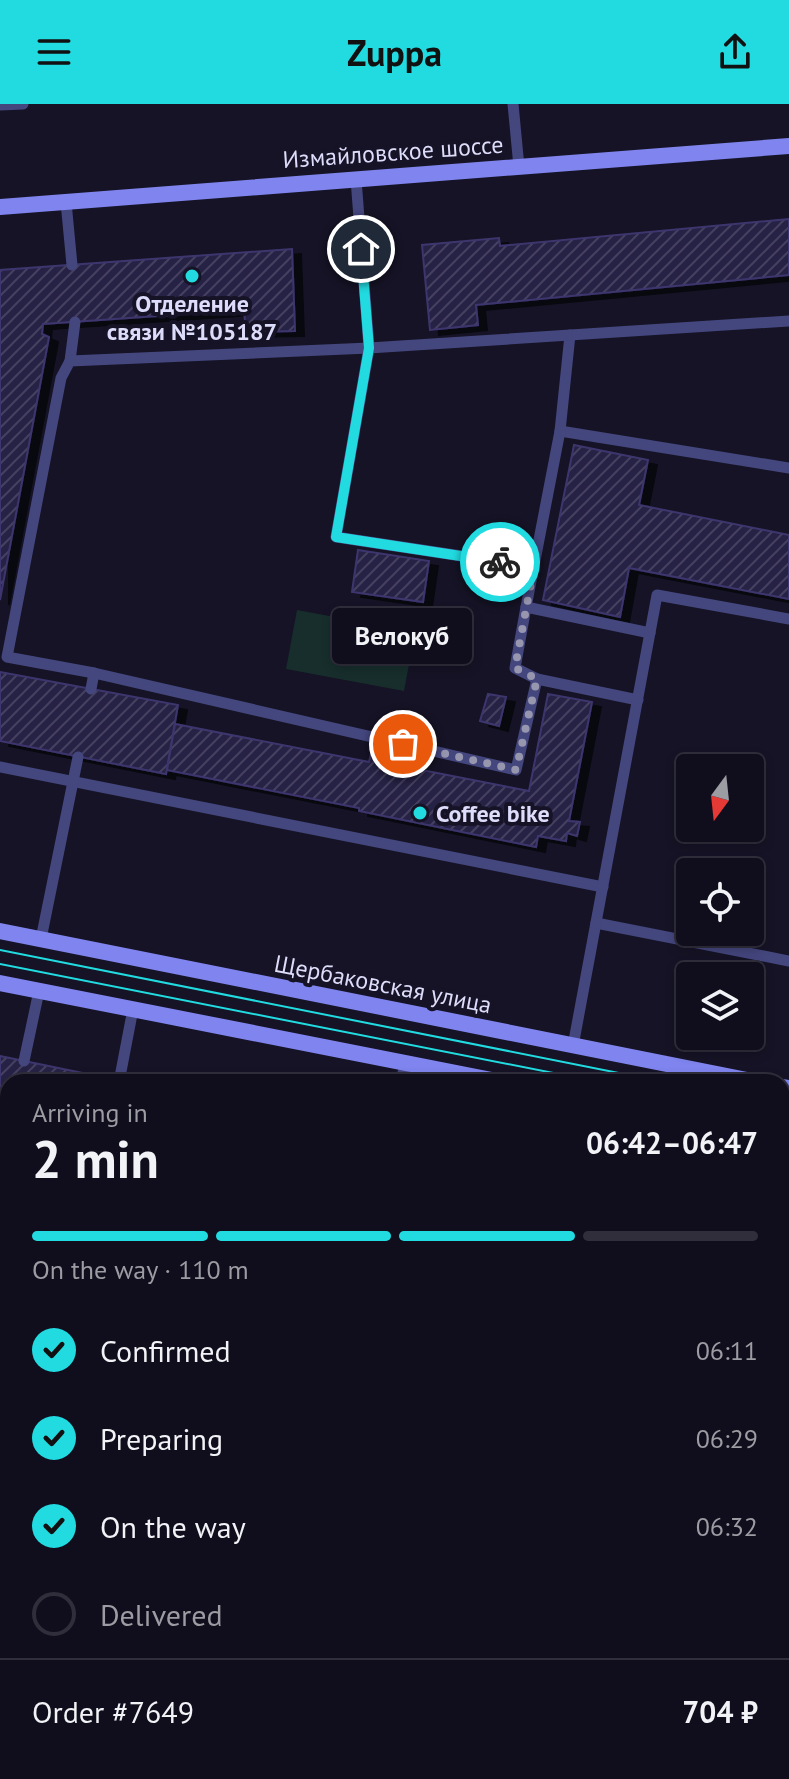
<!DOCTYPE html>
<meta charset="utf-8">
<style>
:root{--surface:#100e1c;--page:#191725;--text:#f1f3f6;--muted:#9c9ca3;--line:#302e3b;--accent:#21dbe1}
body{margin:0;font-family:"PT Sans",sans-serif;background:var(--page);color:var(--text);height:100vh;display:flex;flex-direction:column;font-size:30px;white-space:nowrap}
*{box-sizing:border-box;margin:0}
p{font-size:26px;color:var(--muted)}
.icon{flex:none;width:44px;height:44px;fill:none;stroke:currentColor;stroke-width:2;stroke-linecap:round;stroke-linejoin:round}
.map{position:relative;flex:1;overflow:hidden}
.details{position:absolute;left:0px;top:970px;width:790px;height:706px;display:flex;flex-direction:column;background:var(--surface);border-radius:24px 24px 0 0;box-shadow:0 4px 12px #0003,0 0 0 2px var(--line)}
.details>*{flex:none}
.needle{width:52px;rotate:195deg}
.fabs{position:absolute;left:676px;top:650px;display:grid;gap:16px}
.fabs a{display:grid;place-items:center;width:88px;height:88px;border-radius:8px;background:var(--surface);box-shadow:0 4px 12px #0003,0 0 0 2px var(--line);font-size:40px}
.pin{position:absolute;display:grid;place-items:center;width:68px;height:68px;color:#fff;margin:-34px;border:4px solid #fff;border-radius:50%;box-shadow:0 2px 8px #0007}
.courier{position:absolute;display:grid;place-items:center;width:80px;height:80px;margin:-40px;border:6px solid #21dbe1;border-radius:50%;background:#fff;color:#222;box-shadow:0 2px 10px #0007}
.bubble{position:absolute;height:56px;border-radius:8px;background:var(--surface);box-shadow:0 4px 12px #0003,0 0 0 2px var(--line);font-size:26px;font-weight:600;line-height:56px;text-align:center}
.overview em{font-style:normal;font-weight:600}
.overview div{display:flex;flex-direction:column-reverse}
.overview{display:flex;align-items:center;justify-content:space-between;height:136px;padding:0 32px}
h1{font-size:52px;font-weight:600;line-height:60px}
.bar{display:grid;grid-template-columns:repeat(4,1fr);gap:12px 8px;align-content:center;height:96px;padding:0 32px}
.bar i{height:10px;border-radius:6px;background:var(--line)}
.bar .selected{background:var(--accent)}
.bar p{grid-column:span 4}
.line{display:flex;align-items:center;gap:20px;padding:0 32px;border-top:2px solid var(--line)}
.line div{flex:1}
ol{padding:0 32px;list-style:none}
li{display:flex;align-items:center;gap:24px;height:88px}
li p{margin-inline-start:auto}
li .icon{padding:8px;border-radius:50%;background:var(--accent);color:#111;stroke-width:4}
li:last-child{color:var(--muted)}
li i{width:44px;height:44px;border:4px solid var(--line);border-radius:50%}
header{display:flex;justify-content:space-between;align-items:center;height:104px;padding:0 32px;background:var(--accent);color:#111;font-size:36px;font-weight:600}
.map>svg:first-child{display:block}
.green{fill:#172e2c}
.building{fill:url(#building-hatch);stroke:#3d366d;stroke-width:2;filter:url(#shadow)}
.lines{fill:none;stroke-linecap:round;stroke-linejoin:round}
.lane{stroke:#44467e;stroke-width:11}
.street{stroke:#44467e;stroke-width:16}
.secondary{stroke:#7f84ee;stroke-width:16}
.tram{stroke:#21dbe1;stroke-width:2}
.done{stroke:#9796af;stroke-width:8;stroke-dasharray:0 14.4}
.route{stroke:#21dbe1;stroke-width:10}
.poi-dot{fill:#21dbe1;stroke:#151325;stroke-width:3}
.labels{text-anchor:middle;dominant-baseline:central;stroke-width:8;stroke-linejoin:round;paint-order:stroke}
.street-label{font-size:24px;fill:#dddcfa;stroke:#151325}
.poi-label{font-size:24px;font-weight:bold;fill:#dddcfa;stroke:#151325}
</style>
<header><svg class="icon" aria-label="menu" viewBox="0 0 24 24"><path d="M4 6h16M4 12h16M4 18h16"/></svg>Zuppa<svg class="icon" aria-label="share" viewBox="0 0 24 24"><path d="M12 15V3M7 8l5-5 5 5M5 13v7h14v-7"/></svg></header>
<div class="map">
<svg width="789" height="1675" viewBox="0 0 789 1675">
<defs>
<pattern id="building-hatch" width="6" height="6" patternUnits="userSpaceOnUse" patternTransform="scale(2)"><rect width="6" height="6" fill="#262144"/><path d="M-1 1l2-2M0 6l6-6M5 7l2-2" fill="none" stroke="#454160"/></pattern>
<filter id="shadow"><feDropShadow dx="9" dy="5" stdDeviation="0" flood-color="#0009"/></filter>
</defs>
<rect width="100%" height="100%" fill="#151325"/>
<!-- green -->
<path class="green" d="M297 506 415 528 404 587 286 565Z"/>
<!-- building -->
<g class="building">
<path d="M789 115V171L476 201 478 221 430 226 422 141 499 134 500 142Z"/>
<path d="M292 145 295 227 246 228 244 206 43 220 42 230 49 233 0 496V166Z"/>
<path d="M574 341 648 356 639 401 789 431V495L629 464 620 513 543 496Z"/>
<path d="M358 446 429 457 423 498 352 488Z"/>
<path d="M0 568 178 601 166 670 0 637Z"/>
<path d="M488 590 506 593 499 622 480 617Z"/>
<path d="M548 590 592 598 569 717 580 718 577 732 567 729 566 737 538 732 536 743 359 707V704L167 666 175 620 369 658 371 650 392 654 391 660 529 687Z"/>
<path d="M0 952 112 975 111 978H8V1011L0 1009Z"/>
<path d="M782 1340 789 1341V1560L782 1558Z"/>
<path d="M0 1486 8 1487V1521L0 1562Z"/>
<path d="M782 1558 789 1560V1675H715L717 1668H782Z"/>
<path d="M493 1668H542L540 1675H529Z"/>
<path d="M654 1668H717L715 1675H652Z"/>
</g>
<g class="lines">
<!-- lane -->
<g class="lane">
<path d="M513 0 519 63"/>
<path d="M0 1 23 0"/>
<path d="M356 75 369 244 336 433 534 463"/>
<path d="M66 98 72 161"/>
<path d="M570 231 560 327 789 364"/>
<path d="M70 257 75 218"/>
<path d="M560 327 526 503 650 529"/>
<path d="M526 503 515 564 537 575"/>
<path d="M94 569 516 666 537 575 638 596"/>
<path d="M91 585 94 569 7 553 61 274 70 257 369 244 789 217"/>
<path d="M0 663 603 783"/>
<path d="M596 819 789 857"/>
<path d="M41 835 78 653"/>
<path d="M573 942 657 491 789 515"/>
<path d="M24 957 39 887"/>
<path d="M119 978 133 905"/>
<path d="M401 978 405 960"/>
<path d="M0 1041 8 1042"/>
<path d="M782 1331 789 1332"/>
<path d="M0 1476 8 1477"/>
<path d="M1 1675 8 1645"/>
<path d="M210 1675 212 1668"/>
</g>
<!-- street -->
<g class="street">
<path d="M0 1627 8 1628"/>
<path d="M222 1668 254 1675"/>
<path d="M586 1675 588 1668"/>
</g>
<!-- secondary -->
<g class="secondary">
<path d="M0 103 789 42"/>
<path d="M0 827 757 978"/>
<path d="M0 879 502 978"/>
<path d="M782 983 789 984"/>
<path d="M782 1032 789 1033"/>
</g>
<!-- tram -->
<g class="tram">
<path d="M0 846 664 978"/>
<path d="M0 860 599 978"/>
<path d="M782 1001 789 1003"/>
<path d="M782 1015 789 1016"/>
</g>
</g>
<g class="lines">
<!-- done -->
<path class="done" d="M403 640 516 666 537 575 515 564 534 463 500 458"/>
<!-- route -->
<path class="route" d="M361 145 369 244 336 433 500 458"/>
</g>
<!-- markers -->
<g class="poi-dot">
<circle cx="192" cy="172" r="8"/>
<circle cx="420" cy="709" r="8"/>
</g>
<g class="labels">
<!-- street labels -->
<g class="street-label">
<text transform="translate(393 48) rotate(-4)">Измайловское шоссе</text>
<text transform="translate(383 880) rotate(11)">Щербаковская улица</text>
</g>
<!-- poi labels -->
<g class="poi-label">
<text x="192" y="199">Отделение<tspan x="192" dy="28">связи №105187</tspan></text>
<text x="436" y="709" text-anchor="start">Coffee bike</text>
</g>
</g>
</svg>
<div class="fabs">
<a><svg class="needle" viewBox="-14 -14 28 28"><path d="M0-13l5 13h-10z" fill="#e53935"/><path d="M0 13l5-13h-10z" fill="#9c9ca3"/></svg></a>
<a><svg class="icon" aria-label="locate" viewBox="0 0 24 24"><circle cx="12" cy="12" r="6"/><path d="M12 2v4M12 18v4M2 12h4M18 12h4"/></svg></a>
<a><svg class="icon" aria-label="layers" viewBox="0 0 24 24"><path d="M12 4l9 5-9 5-9-5zM3 14l9 5 9-5"/></svg></a>
</div>
<div class="pin" style="left:403px;top:640px;background:#ea580c"><svg class="icon" aria-label="bag" viewBox="0 0 24 24"><path d="M5 8h14l-1 12H6zM9 8a3 3 0 0 1 6 0"/></svg></div>
<div class="pin" style="left:361px;top:145px;background:#1f2937"><svg class="icon" aria-label="home" viewBox="0 0 24 24"><path d="M3 11l9-7 9 7M6 9v11h12V9"/></svg></div>
<div class="courier" style="left:500px;top:458px"><svg class="icon" aria-label="bike" viewBox="0 0 24 24"><circle cx="6" cy="16" r="4"/><circle cx="18" cy="16" r="4"/><path d="M6 16l4-8h5l3 8M10 8l3 8H6M13 5h3"/></svg></div>
<div class="bubble" style="left:332px;top:504px;width:140px">Велокуб</div>
<section class="details">
<div class="overview"><div><h1>2 min</h1><p>Arriving in</p></div><em>06:42–06:47</em></div>
<div class="bar"><i class="selected"></i><i class="selected"></i><i class="selected"></i><i></i><p>On the way · 110 m</p></div>
<ol>
<li><svg class="icon" aria-label="check" viewBox="0 0 24 24"><path d="M5 12l5 5 9-10"/></svg>Confirmed<p>06:11</p></li>
<li><svg class="icon" aria-label="check" viewBox="0 0 24 24"><path d="M5 12l5 5 9-10"/></svg>Preparing<p>06:29</p></li>
<li><svg class="icon" aria-label="check" viewBox="0 0 24 24"><path d="M5 12l5 5 9-10"/></svg>On the way<p>06:32</p></li>
<li><i></i>Delivered</li>
</ol>
<div class="line" style="height:104px"><div>Order #7649</div><b>704 ₽</b></div>
</section>
</div>
